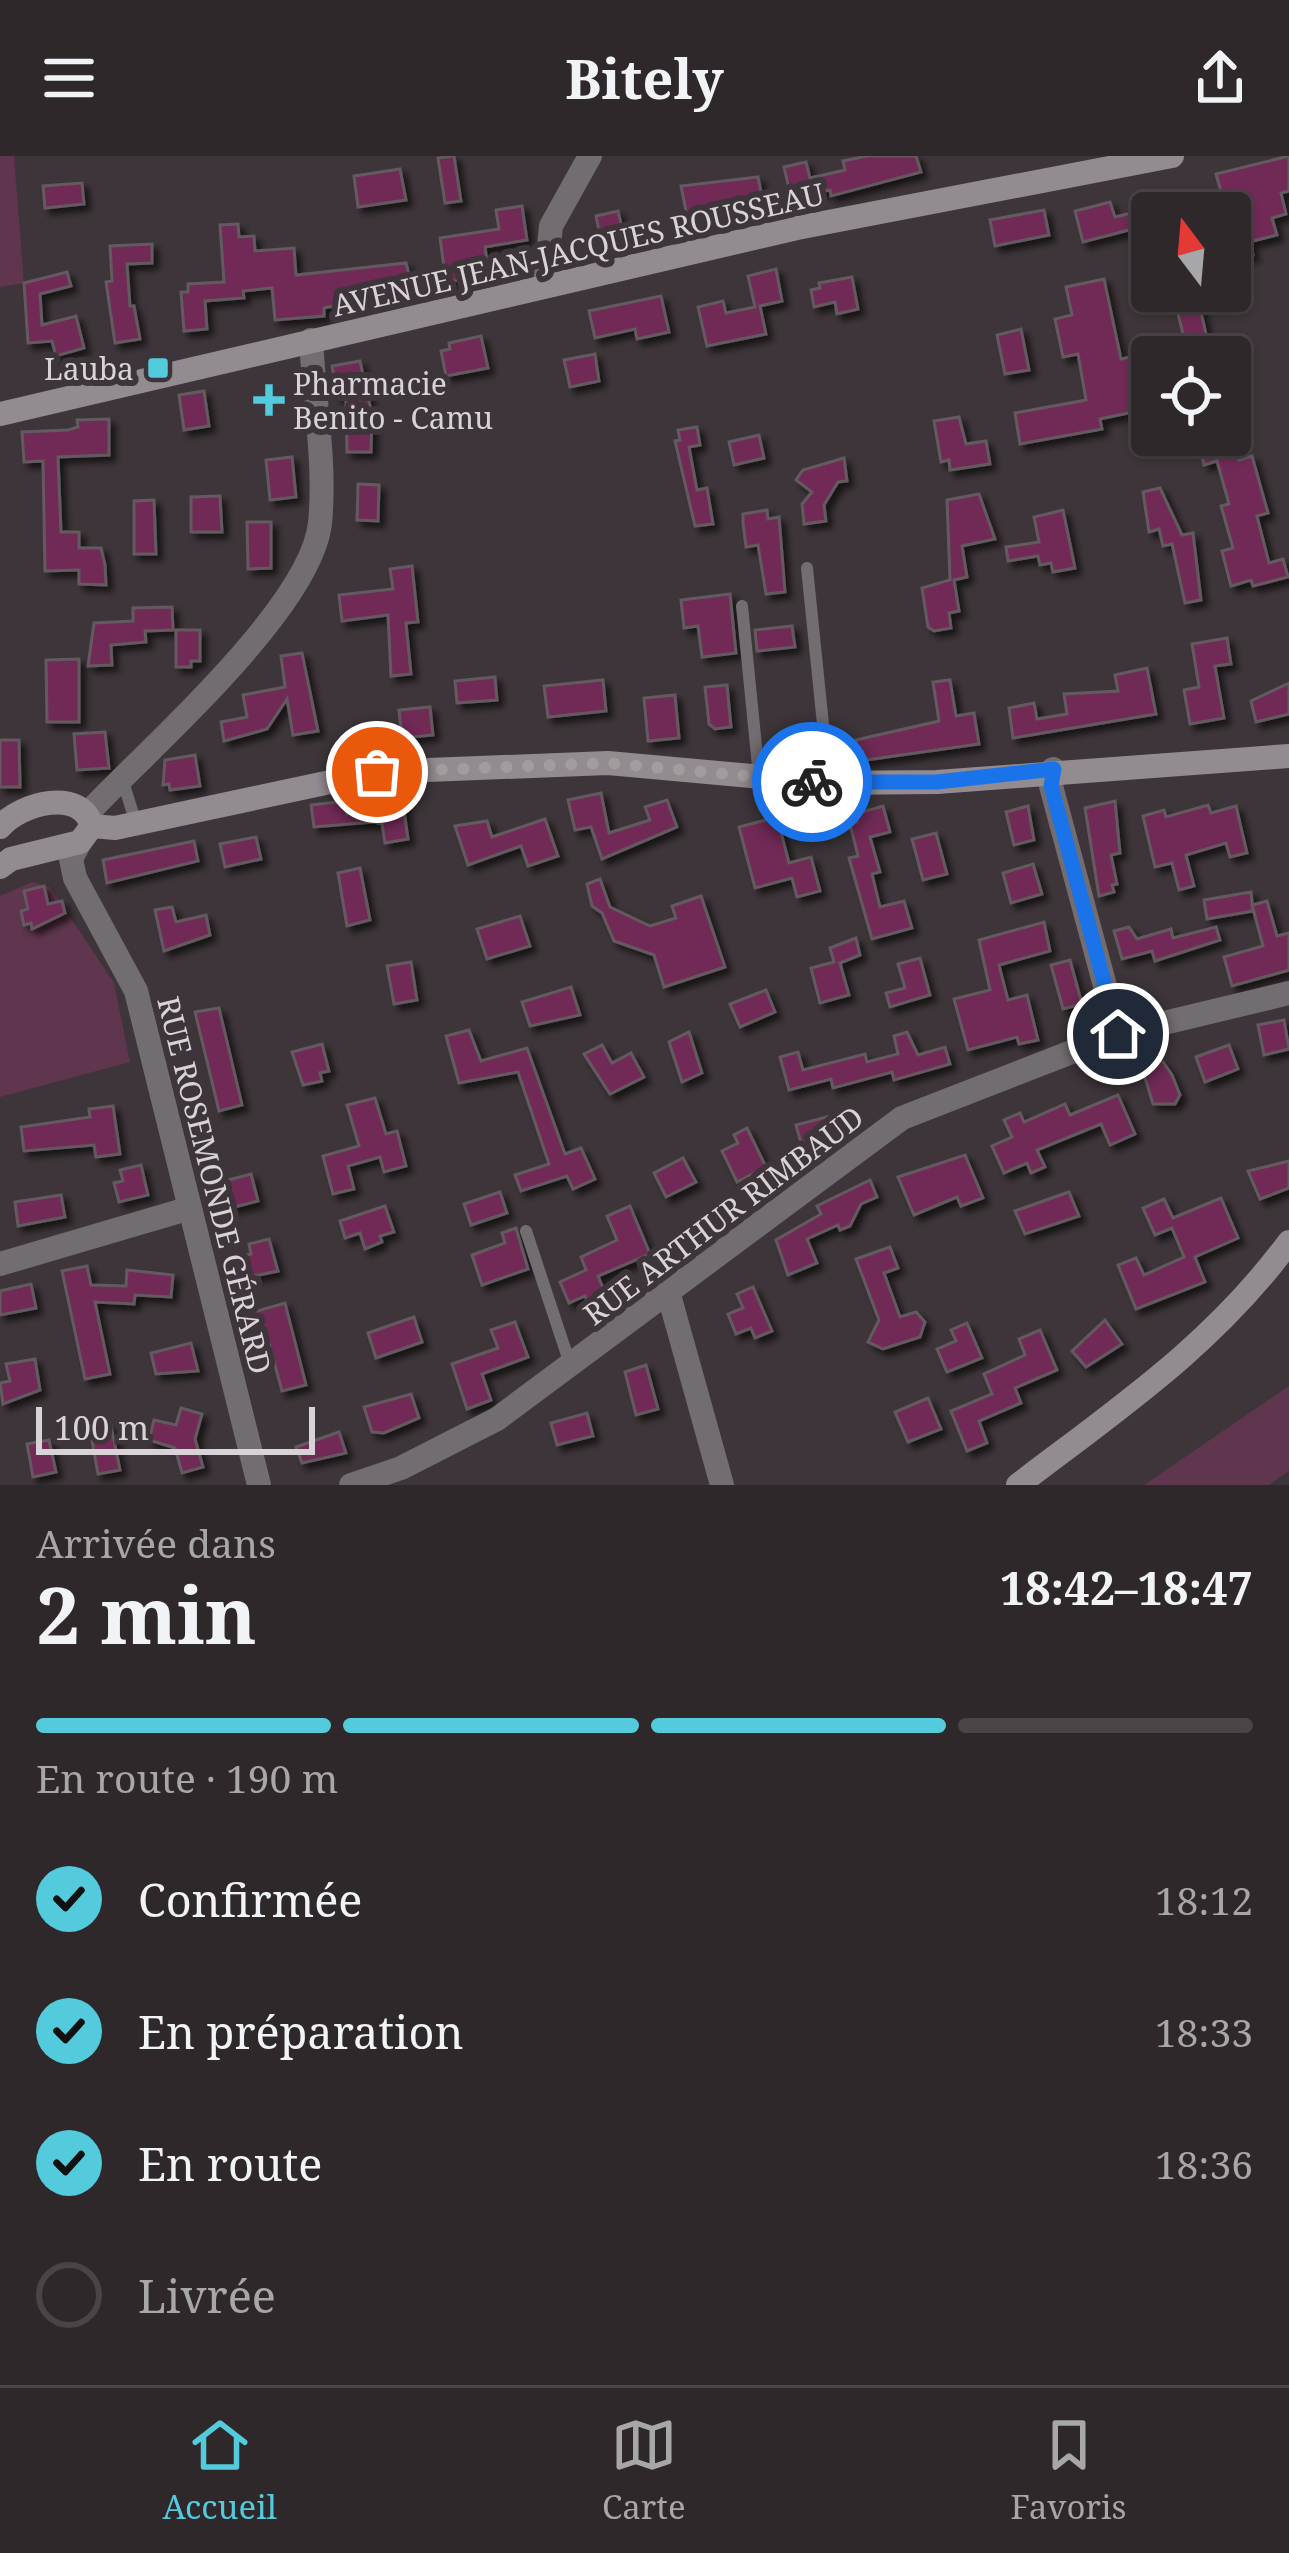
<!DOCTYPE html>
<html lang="fr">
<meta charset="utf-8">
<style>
:root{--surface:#2e282b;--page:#3a3437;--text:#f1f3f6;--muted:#a7a6a9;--line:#494447;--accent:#53cbdc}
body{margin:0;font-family:"Noto Serif",serif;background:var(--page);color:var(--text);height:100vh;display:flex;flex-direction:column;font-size:45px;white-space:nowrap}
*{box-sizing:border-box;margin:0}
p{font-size:39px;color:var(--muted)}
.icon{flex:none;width:66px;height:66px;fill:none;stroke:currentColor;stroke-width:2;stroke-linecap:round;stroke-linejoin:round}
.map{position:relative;height:1329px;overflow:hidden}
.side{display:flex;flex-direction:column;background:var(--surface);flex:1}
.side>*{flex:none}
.needle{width:78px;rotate:344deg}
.buttons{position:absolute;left:1131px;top:36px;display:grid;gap:24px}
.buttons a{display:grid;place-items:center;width:120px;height:120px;border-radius:12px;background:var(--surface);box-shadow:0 3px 9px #0004,0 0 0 3px var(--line);font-size:60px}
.scale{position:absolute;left:36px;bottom:30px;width:279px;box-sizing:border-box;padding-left:12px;border:6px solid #d8d3d6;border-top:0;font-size:33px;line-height:42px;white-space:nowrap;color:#d8d3d6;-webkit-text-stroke:9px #3d3539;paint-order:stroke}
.pin{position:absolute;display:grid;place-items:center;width:102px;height:102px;color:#fff;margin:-51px;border:6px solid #fff;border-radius:50%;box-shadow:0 3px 12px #0007}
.courier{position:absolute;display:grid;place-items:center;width:120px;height:120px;margin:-60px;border:9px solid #1a73e8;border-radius:50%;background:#fff;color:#222;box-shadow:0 3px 15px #0007}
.overview em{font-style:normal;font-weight:700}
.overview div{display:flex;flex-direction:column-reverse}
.overview{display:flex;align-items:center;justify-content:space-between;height:204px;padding:0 36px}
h1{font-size:78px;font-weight:700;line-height:90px}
.bar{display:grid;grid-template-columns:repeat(4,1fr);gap:18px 12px;align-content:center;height:144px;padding:0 36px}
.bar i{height:15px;border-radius:9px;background:var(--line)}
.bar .active{background:var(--accent)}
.bar p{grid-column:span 4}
ol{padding:0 36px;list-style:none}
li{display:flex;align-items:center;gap:36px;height:132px}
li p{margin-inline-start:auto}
li .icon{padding:12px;border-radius:50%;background:var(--accent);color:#111;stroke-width:4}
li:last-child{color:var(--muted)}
li i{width:66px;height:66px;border:6px solid var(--line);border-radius:50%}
header{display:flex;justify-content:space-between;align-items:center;height:156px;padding:0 36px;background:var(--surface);font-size:54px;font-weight:700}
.tab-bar{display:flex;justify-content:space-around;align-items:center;height:168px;border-top:3px solid var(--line);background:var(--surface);font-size:33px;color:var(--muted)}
.tab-bar a{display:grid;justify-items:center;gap:6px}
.tab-bar .active{color:var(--accent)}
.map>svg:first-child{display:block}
.green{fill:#5f364d}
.building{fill:#702b55;stroke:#635a5f;stroke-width:3;filter:url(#shadow)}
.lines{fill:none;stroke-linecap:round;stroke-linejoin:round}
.lane{stroke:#726d70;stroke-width:12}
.street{stroke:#726d70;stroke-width:24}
.secondary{stroke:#928b8f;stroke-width:24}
.done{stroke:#a29c9f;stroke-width:12;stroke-dasharray:0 21.6}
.route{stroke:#1a73e8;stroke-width:15}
.poi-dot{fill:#53cbdc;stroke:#3d3539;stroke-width:4.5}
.labels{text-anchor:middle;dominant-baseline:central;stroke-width:12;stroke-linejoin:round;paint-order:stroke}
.street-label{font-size:30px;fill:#d8d3d6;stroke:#3d3539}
.poi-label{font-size:30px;fill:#d8d3d6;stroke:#3d3539;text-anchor:end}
</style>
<header><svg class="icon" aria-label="menu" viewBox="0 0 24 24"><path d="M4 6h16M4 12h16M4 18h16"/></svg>Bitely<svg class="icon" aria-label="share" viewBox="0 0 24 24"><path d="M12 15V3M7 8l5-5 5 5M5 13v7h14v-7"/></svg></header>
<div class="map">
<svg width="1289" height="1329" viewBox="0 0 1289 1329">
<defs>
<filter id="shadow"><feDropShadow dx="5.5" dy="5.5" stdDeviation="3" flood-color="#0009"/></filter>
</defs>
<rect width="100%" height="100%" fill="#3d3539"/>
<!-- green -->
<g class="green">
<path d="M0 0H14L24 127 0 131Z"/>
<path d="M32 726 50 731 114 827 130 906 0 941V740Z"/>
<path d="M1289 1230V1315L1269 1329H1144Z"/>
</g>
<!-- building -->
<g class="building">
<path d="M454 0 461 45 445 47 438 2Z"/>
<path d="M867 0H916L921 16 831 40 830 34 791 42 784 11 806 6 810 22 845 14 843 5Z"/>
<path d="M1289 0V35L1281 37 1286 58 1272 62 1277 79 1249 86 1253 99 1230 105V49L1225 50 1216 18Z"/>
<path d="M400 13 406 44 358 51 354 20Z"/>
<path d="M758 21 765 55 740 61 738 51 687 60 681 30Z"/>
<path d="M82 27 84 48 45 52 43 30Z"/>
<path d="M1110 46 1115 61 1152 52V68L1083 86 1075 55Z"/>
<path d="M522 50 527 84 485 91 489 120 446 126 440 82 499 73 496 54Z"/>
<path d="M1044 54 1049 79 995 90 990 64Z"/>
<path d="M618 55 625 85 602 90 596 60Z"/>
<path d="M238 68 239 81 254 80 255 95 294 92 296 119 406 107 413 134 324 152V160L275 164 272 132 243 135 244 142 205 145 207 173 184 175 181 136H188V128L224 126 220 69Z"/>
<path d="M152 88V107L127 108 130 150H134L140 183 115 187 106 126 112 125 110 90Z"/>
<path d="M776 113 782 145 760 150 766 178 707 190 698 151 723 145 726 157 755 151 748 120Z"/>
<path d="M67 116 71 130 40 138 42 169 76 160 84 192 56 200 52 185 28 187 24 127Z"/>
<path d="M852 121 858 153 837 158 835 146 814 151 811 134 820 132 819 127Z"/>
<path d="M1104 123 1121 203 1135 200 1142 254 1100 263 1102 273 1020 288 1015 257 1086 244 1078 198 1063 201 1055 163 1072 159 1066 131Z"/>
<path d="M1172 135H1196L1207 182 1219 179 1224 201H1189Z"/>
<path d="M661 140 669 176 637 183 635 173 595 182 589 155Z"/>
<path d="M1021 173 1029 214 1005 218 997 179Z"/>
<path d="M481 180 488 212 446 220 441 195 450 193 449 187Z"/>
<path d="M595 198 599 225 570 231 564 204Z"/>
<path d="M360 205 372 259 371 296H347L346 240 338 242 332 210Z"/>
<path d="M204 235 209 270 184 274 179 239Z"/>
<path d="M959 261 966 288 986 285 990 308 950 314 949 304 941 306 934 265Z"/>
<path d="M109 263V299L58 301 61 376H79V392H101L105 409 106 429 79 428V414L45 415 43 305 24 306 22 276 68 274 78 271 77 264Z"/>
<path d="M697 271 700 289 689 291 697 334 707 332 713 368 695 370 675 285 680 284 678 274Z"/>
<path d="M759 279 764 302 734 309 729 286Z"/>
<path d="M1217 279H1233L1239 304 1252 300 1268 357 1257 360 1269 407 1283 403 1288 421 1253 430 1251 424 1231 430 1222 395 1233 392 1221 350 1229 348 1217 305 1204 309 1201 295 1219 290Z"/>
<path d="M292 301 296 341 270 344 266 304Z"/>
<path d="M844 302 847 325 838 326 824 349 826 365 804 368 802 348 812 336 796 324 803 314Z"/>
<path d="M358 328 379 329 378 365 357 364Z"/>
<path d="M1160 332 1182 379 1193 377 1201 444 1185 447 1172 388 1163 390 1159 373 1149 376 1143 336Z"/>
<path d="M979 338 995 383 962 390 967 421 954 424 959 455 949 457 951 472 934 475 928 471 922 432 950 424 947 344Z"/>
<path d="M220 340 222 376H191V341Z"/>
<path d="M154 344 156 398H134V345Z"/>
<path d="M767 354 768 363 779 361 785 436 766 438 758 389 746 391 743 367V358Z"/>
<path d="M1063 354 1075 412 1053 416 1051 407 1040 409 1038 400 1008 405 1006 391 1039 386 1034 361Z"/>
<path d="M247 366H271V412L248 413Z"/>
<path d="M412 410 418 466 406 467 411 518 391 520 388 459 342 465 339 439 393 433 390 413Z"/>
<path d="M730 438 736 497 702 501 698 470 684 472 681 444Z"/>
<path d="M172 451 173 474 145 475 146 486 111 489 112 509 88 510 94 467 133 465V452Z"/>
<path d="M792 470 795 491 757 495 755 474Z"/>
<path d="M176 474H200V505H191V511H176Z"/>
<path d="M1227 482 1231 508 1215 510 1224 562 1190 568 1184 534 1199 531 1192 488Z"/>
<path d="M302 497 318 575 293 579 287 543 267 573 224 585 221 566 247 561 243 539 285 531 281 500Z"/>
<path d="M79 503V566H47L46 504Z"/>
<path d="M1147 512 1156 558 1013 582 1009 552 1034 547 1037 563 1067 558 1064 538 1118 535 1115 519Z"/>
<path d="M495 521 497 544 457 547 455 525Z"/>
<path d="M603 524 606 555 548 561 544 530Z"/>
<path d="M950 524 956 560 974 557 979 588 859 605 856 584 939 565 933 526Z"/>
<path d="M1289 527V558L1256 566 1251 545Z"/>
<path d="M727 529 731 571 715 573 709 568 705 531Z"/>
<path d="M675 539 679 582 648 585 644 542Z"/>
<path d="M430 551 433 579 402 582 399 554Z"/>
<path d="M105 576 109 612 77 614 74 578Z"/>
<path d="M0 584H19L20 631H0Z"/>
<path d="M195 599 200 630 170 634 169 628 163 629 165 604Z"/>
<path d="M601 637 609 677 650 664 645 651 667 644 677 671 602 703 591 671 575 674 568 644Z"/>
<path d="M402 640 408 683 385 687 382 668 374 666 314 671 311 649 346 645 347 658 380 651 379 643Z"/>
<path d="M1115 645 1120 697 1111 699 1117 728 1112 729 1114 736 1099 740 1085 652Z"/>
<path d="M1208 649 1211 657 1236 650 1247 697 1230 701 1226 687 1186 699 1194 730 1179 734 1172 707 1155 711 1143 660 1164 654 1166 661Z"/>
<path d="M883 650 890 676 870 681 880 716 872 718 880 751 904 745 912 772 872 783 849 702 858 700 850 668 857 666 855 658Z"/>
<path d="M1028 650 1034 684 1014 689 1006 656Z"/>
<path d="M777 661 789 707 811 701 820 735 797 741 792 722 755 732 739 671Z"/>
<path d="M545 663 558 700 528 710 521 690 468 709 455 670 487 665 492 681Z"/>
<path d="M936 677 947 718 923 724 912 683Z"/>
<path d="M256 681 261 703 225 711 220 688Z"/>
<path d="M194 685 198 705 107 727 103 704Z"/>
<path d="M1033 708 1042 738 1011 747 1003 717Z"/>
<path d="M360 712 370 764 347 770 338 717Z"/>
<path d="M600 723 610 751 650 770 676 762 672 750 701 740 725 811 664 831 654 799 614 785 602 757 592 750 587 728Z"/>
<path d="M44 730 48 748 62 745 65 757 32 773 31 767 24 769 21 755 28 753 24 735Z"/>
<path d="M1251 736 1253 755 1207 763 1204 744Z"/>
<path d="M1267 745 1277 780 1289 777V814L1232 830 1224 801 1263 790 1252 749Z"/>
<path d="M172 751 176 766 206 759 210 779 164 795 155 754Z"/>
<path d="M520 760 530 790 487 803 477 773Z"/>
<path d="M1044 766 1050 795 999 809 1008 844 1027 839 1038 884 1019 888 1017 881 968 894 954 843 990 834 979 784Z"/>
<path d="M1129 771 1137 783 1171 773 1173 782 1216 771 1220 784 1155 805 1152 795 1122 803 1114 775Z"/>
<path d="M856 782 860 799 840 807 849 839 820 847 811 812 834 806 830 792Z"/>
<path d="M920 802 930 839 890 851 886 837 905 832 898 808Z"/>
<path d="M1070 804 1082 848 1063 853 1051 809Z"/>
<path d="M411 806 417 844 394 848 387 810Z"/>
<path d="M571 831 580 859 530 870 522 846Z"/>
<path d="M766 834 775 856 740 871 730 848Z"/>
<path d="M219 852 242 949 219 955 195 856Z"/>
<path d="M1284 864 1289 893 1264 899 1258 869Z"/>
<path d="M469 874 481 905 527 892 565 998 581 992 595 1023 573 1033 567 1020 521 1035 515 1019 549 1008 518 916 459 927 446 880Z"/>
<path d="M689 876 702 917 682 926 669 886Z"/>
<path d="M907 876 918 899 945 891 950 908 894 924 892 916 833 932 831 923 789 934 780 901 798 896 803 914 865 898 867 906 898 898 894 880Z"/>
<path d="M322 888 329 915 320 917 322 925 303 929 292 896Z"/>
<path d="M602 889 612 907 631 897 644 921 610 938 584 898Z"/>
<path d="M1229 889 1238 913 1205 926 1196 901Z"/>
<path d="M1148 902 1163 906 1172 919 1180 939 1175 948H1153L1142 912Z"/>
<path d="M1118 939 1135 978 1110 989 1101 968 1037 994 1045 1011 1031 1017 1027 1007 1004 1017 992 990 1012 981 1004 964 1020 957 1024 966 1065 948 1070 959Z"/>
<path d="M375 942 386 978 397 975 406 1010 384 1016 380 1001 348 1010 354 1033 333 1038 323 1000 359 990 347 949Z"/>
<path d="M113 950 120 998 96 1001 94 989 24 995 21 971 90 961 89 953Z"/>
<path d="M830 960 835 978 802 991 796 969Z"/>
<path d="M747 972 766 1011 737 1026 722 995 738 987 734 979Z"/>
<path d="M965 999 983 1042 961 1050 957 1041 914 1059 898 1021Z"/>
<path d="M683 1002 696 1026 666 1041 654 1017Z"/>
<path d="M1289 1005V1032L1260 1043 1248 1015Z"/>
<path d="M141 1009 148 1039 119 1046 114 1027 123 1025 120 1014Z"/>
<path d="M251 1018 258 1045 231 1052 224 1025Z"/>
<path d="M870 1024 877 1041 861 1048 850 1070 840 1074 838 1069 807 1083 817 1107 788 1119 776 1084 821 1058 817 1050Z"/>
<path d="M500 1036 507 1057 471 1069 464 1048Z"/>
<path d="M1069 1036 1079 1060 1025 1078 1015 1055Z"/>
<path d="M61 1039 65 1061 18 1070 15 1046Z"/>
<path d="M1221 1042 1238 1082 1195 1101 1205 1126 1136 1153 1118 1109 1136 1102 1144 1119 1184 1101 1172 1072 1155 1079 1143 1052 1164 1043 1173 1062Z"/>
<path d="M385 1050 394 1076 380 1080 382 1086 365 1093 360 1077 345 1082 340 1065Z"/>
<path d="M630 1050 650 1098 598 1120 609 1146 591 1153 585 1140 569 1147 560 1126 586 1114 581 1101 617 1084 607 1060Z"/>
<path d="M516 1072 528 1113 482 1129 472 1099 505 1087 502 1077Z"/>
<path d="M269 1083 278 1115 235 1124 229 1104 251 1098 249 1088Z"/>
<path d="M890 1091 898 1112 884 1117 900 1161 916 1156 925 1166 920 1181 883 1193 868 1186 879 1164 856 1103Z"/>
<path d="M87 1110 91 1129 126 1130 127 1114 173 1119 171 1141 135 1139 134 1148 95 1146 110 1218 85 1223 62 1115Z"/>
<path d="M31 1128 36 1152 0 1159V1135Z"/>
<path d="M753 1131 772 1175 755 1182 751 1172 736 1178 728 1158 743 1152 737 1138Z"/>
<path d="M285 1147 306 1229 282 1235 266 1176 249 1181 243 1159Z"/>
<path d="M414 1161 422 1186 376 1202 368 1177Z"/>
<path d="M1105 1164 1122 1188 1086 1211 1072 1195Z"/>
<path d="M515 1166 528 1201 482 1218 491 1244 467 1253 452 1208 498 1192 491 1174Z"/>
<path d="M967 1167 982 1202 947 1216 937 1193 956 1185 951 1174Z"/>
<path d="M1040 1174 1057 1214 1015 1232 1021 1247 979 1265 987 1287 967 1295 951 1255 992 1238 984 1218 1025 1199 1019 1183Z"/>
<path d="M191 1187 198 1215 156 1218 151 1197Z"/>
<path d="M35 1203 40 1234 3 1248 0 1227 10 1225 6 1208Z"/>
<path d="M646 1209 658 1253 636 1259 625 1216Z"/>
<path d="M411 1238 419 1262 384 1277 372 1276 364 1251Z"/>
<path d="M928 1242 941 1273 908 1286 895 1256Z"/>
<path d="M181 1252 202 1258 195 1283 203 1311 182 1317 175 1292 149 1284 154 1264 176 1269Z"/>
<path d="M587 1257 593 1280 557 1289 551 1267Z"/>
<path d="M111 1270 120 1314 98 1318 90 1274Z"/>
<path d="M339 1276 346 1297 302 1307 296 1291Z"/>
<path d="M49 1284 56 1316 33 1321 27 1288Z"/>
</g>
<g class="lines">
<!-- lane -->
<g class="lane">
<path d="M807 412 829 627"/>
<path d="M742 450 759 620"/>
<path d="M122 622 134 661 144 665"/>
<path d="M526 1075 571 1211"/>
</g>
<!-- street -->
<g class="street">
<path d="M545 129 551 70 590 0"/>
<path d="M1053 613 1051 630 1118 878"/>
<path d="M88 657C148 593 311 452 320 367 326 308 314 243 311 184"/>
<path d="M80 686 71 703 75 722 136 835 259 1329"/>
<path d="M0 1108 187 1053"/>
<path d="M669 1139 722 1329"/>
<path d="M351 1329 401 1312 497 1263 902 962 1118 878 1289 837"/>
</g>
<!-- secondary -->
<g class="secondary">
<path d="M0 258 797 72 1172 0"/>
<path d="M92 670 115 672 377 616 608 607 829 627 937 626 1289 600"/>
<path d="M0 671C21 647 81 631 92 670"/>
<path d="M0 711 11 703 80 686 92 670"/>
<path d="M1018 1329C1119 1252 1213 1189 1289 1086"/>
</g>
</g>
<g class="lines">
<!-- done -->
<path class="done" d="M377 616 608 607 812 626"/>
<!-- route -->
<path class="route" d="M812 626H937L1054 613 1051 630 1118 878"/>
</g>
<!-- markers -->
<g class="poi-dot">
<rect x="146" y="200" width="24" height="24" rx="6"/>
<path d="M263 226h12v12h12v12h-12v12h-12v-12h-12v-12h12z"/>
</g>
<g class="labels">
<!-- street labels -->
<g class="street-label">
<text transform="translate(578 93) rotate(-13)">AVENUE JEAN-JACQUES ROUSSEAU</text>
<text transform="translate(215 1029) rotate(76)">RUE ROSEMONDE GÉRARD</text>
<text transform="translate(723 1059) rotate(-37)">RUE ARTHUR RIMBAUD</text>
</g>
<!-- poi labels -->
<g class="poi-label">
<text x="134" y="212">Lauba</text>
<text x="293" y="227" text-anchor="start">Pharmacie<tspan x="293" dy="34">Benito - Camu</tspan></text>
</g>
</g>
</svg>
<div class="buttons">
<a><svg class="needle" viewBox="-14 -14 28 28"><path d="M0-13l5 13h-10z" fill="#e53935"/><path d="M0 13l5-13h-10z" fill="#a7a6a9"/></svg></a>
<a><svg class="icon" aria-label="locate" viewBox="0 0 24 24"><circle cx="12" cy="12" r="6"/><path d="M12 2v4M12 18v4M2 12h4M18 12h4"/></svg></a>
</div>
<div class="scale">100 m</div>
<div class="pin" style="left:377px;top:616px;background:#ea580c"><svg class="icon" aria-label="bag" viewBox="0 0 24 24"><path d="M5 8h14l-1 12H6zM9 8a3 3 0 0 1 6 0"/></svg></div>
<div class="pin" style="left:1118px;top:878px;background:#1f2937"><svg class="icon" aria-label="home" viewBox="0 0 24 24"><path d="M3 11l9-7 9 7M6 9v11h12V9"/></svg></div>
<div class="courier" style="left:812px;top:626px"><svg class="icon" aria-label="bike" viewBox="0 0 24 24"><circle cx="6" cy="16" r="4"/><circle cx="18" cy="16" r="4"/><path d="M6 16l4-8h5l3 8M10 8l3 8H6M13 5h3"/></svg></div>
</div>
<section class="side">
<div class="overview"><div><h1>2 min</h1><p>Arrivée dans</p></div><em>18:42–18:47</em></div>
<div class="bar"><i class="active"></i><i class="active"></i><i class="active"></i><i></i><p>En route · 190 m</p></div>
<ol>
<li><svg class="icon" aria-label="check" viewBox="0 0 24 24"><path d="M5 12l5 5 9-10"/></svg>Confirmée<p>18:12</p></li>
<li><svg class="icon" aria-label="check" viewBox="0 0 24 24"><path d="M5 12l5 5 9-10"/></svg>En préparation<p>18:33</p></li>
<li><svg class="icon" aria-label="check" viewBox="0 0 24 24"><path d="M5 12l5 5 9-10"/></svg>En route<p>18:36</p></li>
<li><i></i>Livrée</li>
</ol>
</section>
<nav class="tab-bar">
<a class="active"><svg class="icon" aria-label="home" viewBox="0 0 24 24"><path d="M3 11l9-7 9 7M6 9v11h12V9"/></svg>Accueil</a>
<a><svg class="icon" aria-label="map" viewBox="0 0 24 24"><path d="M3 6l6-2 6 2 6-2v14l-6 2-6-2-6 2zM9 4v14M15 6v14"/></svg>Carte</a>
<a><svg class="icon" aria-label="saved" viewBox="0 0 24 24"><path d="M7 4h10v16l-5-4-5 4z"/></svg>Favoris</a>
</nav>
